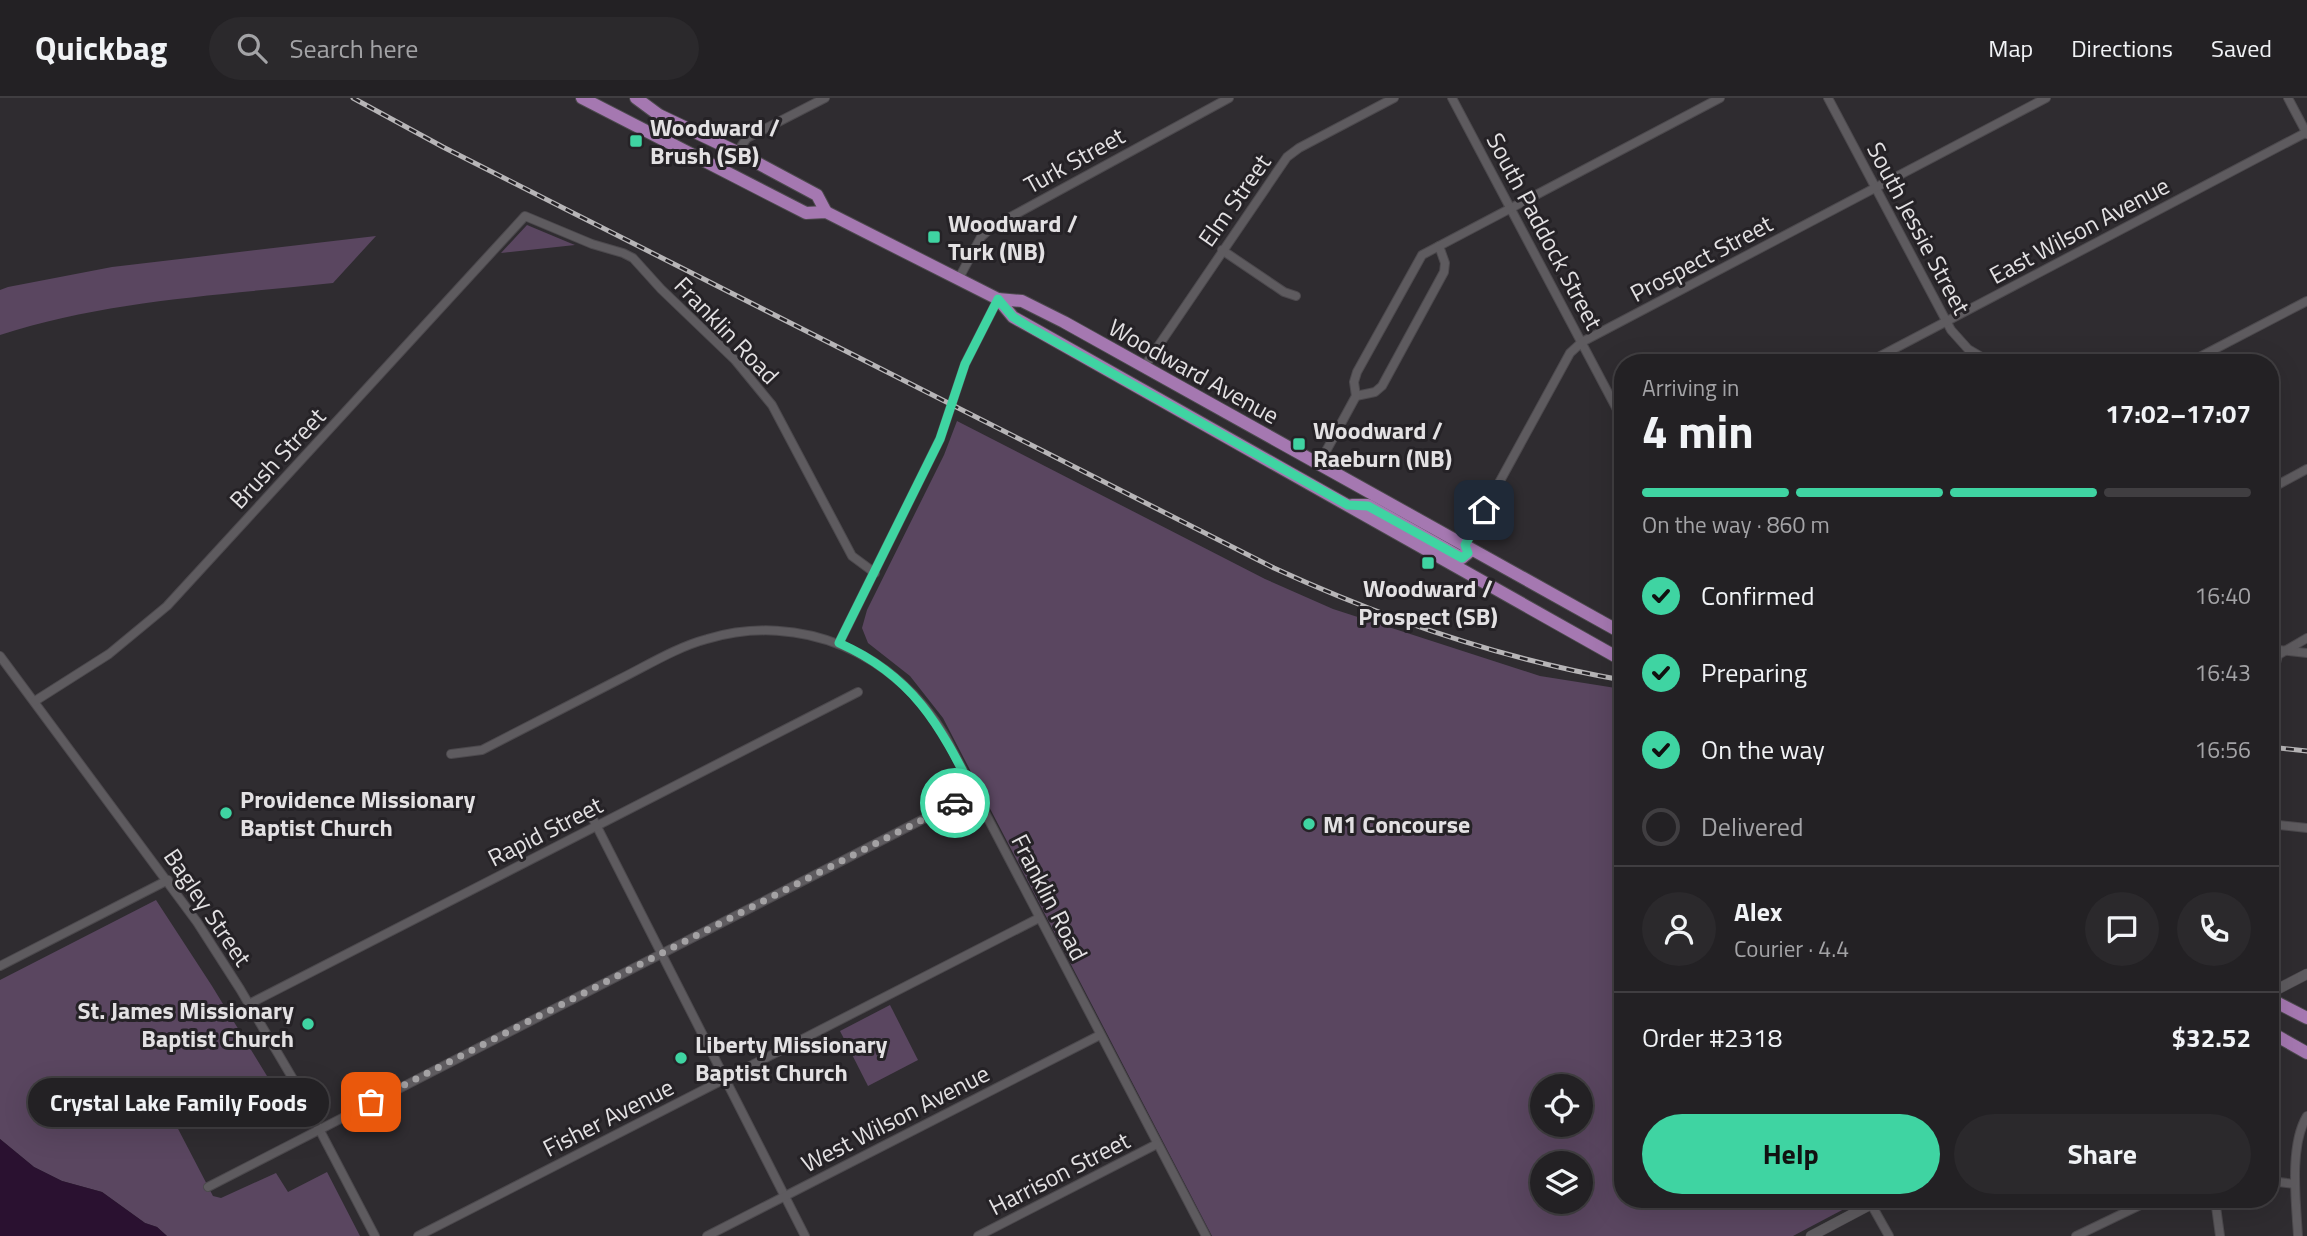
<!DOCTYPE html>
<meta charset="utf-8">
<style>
:root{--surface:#232124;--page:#2b292c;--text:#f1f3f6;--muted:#a3a3a6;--line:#403e41;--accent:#3fd4a2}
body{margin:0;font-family:"Titillium Web",sans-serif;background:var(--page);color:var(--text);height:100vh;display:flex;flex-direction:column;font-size:26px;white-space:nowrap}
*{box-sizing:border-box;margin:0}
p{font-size:23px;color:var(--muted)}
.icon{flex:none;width:38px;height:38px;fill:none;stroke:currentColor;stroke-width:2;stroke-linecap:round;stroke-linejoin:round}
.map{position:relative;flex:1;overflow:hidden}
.drawer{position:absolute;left:1614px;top:256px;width:665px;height:854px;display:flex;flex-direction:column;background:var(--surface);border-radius:28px;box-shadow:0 7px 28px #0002,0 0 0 2px var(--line)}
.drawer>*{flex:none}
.fabs{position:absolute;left:1530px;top:976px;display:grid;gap:14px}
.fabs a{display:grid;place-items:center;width:63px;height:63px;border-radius:50%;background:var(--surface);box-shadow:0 7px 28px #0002,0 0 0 2px var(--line);font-size:35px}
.pin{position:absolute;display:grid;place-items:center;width:60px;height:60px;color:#fff;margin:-30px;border-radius:14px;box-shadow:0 4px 10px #0006}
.courier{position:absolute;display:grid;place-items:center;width:70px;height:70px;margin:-35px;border:5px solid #3fd4a2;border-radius:50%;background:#fff;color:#222;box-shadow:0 2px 9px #0007}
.bubble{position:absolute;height:49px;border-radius:24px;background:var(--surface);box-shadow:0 7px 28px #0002,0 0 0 2px var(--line);font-size:23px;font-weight:700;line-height:49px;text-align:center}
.headline em{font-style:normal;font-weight:700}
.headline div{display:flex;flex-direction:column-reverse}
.headline{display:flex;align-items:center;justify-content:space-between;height:119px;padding:0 28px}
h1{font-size:46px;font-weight:700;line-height:52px}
.bar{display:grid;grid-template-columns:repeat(4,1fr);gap:10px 7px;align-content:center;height:84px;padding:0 28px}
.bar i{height:9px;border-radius:5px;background:var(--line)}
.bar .current{background:var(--accent)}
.bar p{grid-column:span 4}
.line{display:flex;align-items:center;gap:18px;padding:0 28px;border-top:2px solid var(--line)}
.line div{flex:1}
.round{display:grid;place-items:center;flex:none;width:74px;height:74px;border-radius:37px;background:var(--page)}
ol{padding:0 28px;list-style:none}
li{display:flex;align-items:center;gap:21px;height:77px}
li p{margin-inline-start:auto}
li .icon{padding:7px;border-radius:50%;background:var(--accent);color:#111;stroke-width:4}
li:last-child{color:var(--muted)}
li i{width:38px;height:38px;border:4px solid var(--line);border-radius:50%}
.cta{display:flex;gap:14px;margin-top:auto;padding:14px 28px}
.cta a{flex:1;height:80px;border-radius:42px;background:var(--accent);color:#111;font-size:28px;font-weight:700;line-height:80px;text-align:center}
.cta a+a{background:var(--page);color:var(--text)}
header{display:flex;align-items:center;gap:42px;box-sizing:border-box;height:98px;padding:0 35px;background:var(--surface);border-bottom:2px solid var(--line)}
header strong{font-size:33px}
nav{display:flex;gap:38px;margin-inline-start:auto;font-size:24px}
.search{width:490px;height:63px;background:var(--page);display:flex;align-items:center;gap:18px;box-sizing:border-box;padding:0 24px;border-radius:38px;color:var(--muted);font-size:26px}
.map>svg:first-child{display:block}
.green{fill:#5a4660;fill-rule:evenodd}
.water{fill:#2a1130}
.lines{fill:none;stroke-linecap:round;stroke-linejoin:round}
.minor-casing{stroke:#4c494d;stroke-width:10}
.tertiary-casing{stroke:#4c494d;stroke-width:11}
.primary-casing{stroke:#4c494d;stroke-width:14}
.minor{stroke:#5e5b5f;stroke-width:8}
.tertiary{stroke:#5e5b5f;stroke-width:10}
.primary{stroke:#a578b1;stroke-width:12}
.rail-casing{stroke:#b7b5b7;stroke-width:5}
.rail{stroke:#252226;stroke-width:2.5;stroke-dasharray:8;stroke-linecap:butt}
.done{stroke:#a4a2a4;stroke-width:7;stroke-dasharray:0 12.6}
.route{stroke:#3fd4a2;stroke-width:9}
.poi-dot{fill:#3fd4a2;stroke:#252226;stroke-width:2.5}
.labels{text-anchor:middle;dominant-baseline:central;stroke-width:6;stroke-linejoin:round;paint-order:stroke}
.poi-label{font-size:24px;font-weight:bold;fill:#e3e1e3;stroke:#252226;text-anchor:start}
.street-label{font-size:24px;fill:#e3e1e3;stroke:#252226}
</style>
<header>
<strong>Quickbag</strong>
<div class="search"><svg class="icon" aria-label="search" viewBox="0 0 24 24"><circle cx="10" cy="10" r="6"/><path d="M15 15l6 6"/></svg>Search here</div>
<nav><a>Map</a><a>Directions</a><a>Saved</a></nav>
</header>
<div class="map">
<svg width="2307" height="1138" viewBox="0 0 2307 1138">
<rect width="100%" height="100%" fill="#2f2c30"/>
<!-- green -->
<g class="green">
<path d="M527 127 570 145 575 147 501 155Z"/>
<path d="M376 138 333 185C223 197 107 202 0 237V192L8 189 112 169Z"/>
<path d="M957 323 1265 481 1333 511 1540 578 1622 591V1101H1863L1793 1138H1212L943 620 910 578 868 545 862 530 867 512 944 357ZM1542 989H1580V1027H1542ZM1542 1066H1580V1104H1542Z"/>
<path d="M156 802 212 888 267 978 175 1025 213 1098 221 1100 276 1075 288 1094 327 1074 360 1138H167L157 1129 145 1125 102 1094 62 1083 34 1069 0 1041V882Z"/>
<path d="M890 907 918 962 868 988 840 933Z"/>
</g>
<!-- water -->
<path class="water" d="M0 1041 34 1069 62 1083 102 1094 145 1125 157 1129 167 1138H0Z"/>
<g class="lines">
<defs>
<g id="minor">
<path d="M1452 0 1622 321"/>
<path d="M1828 0 1951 232 1968 251 1990 264"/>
<path d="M2288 0 2307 36"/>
<path d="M737 54 747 40 825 0"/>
<path d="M1222 152 1284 194 1296 198"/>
<path d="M959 180 981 139 992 129 1229 0"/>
<path d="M1869 264 2307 34"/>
<path d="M2190 264 2307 203"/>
<path d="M1144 269 1287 59 1299 50 1394 0"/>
<path d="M1356 298 1375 294 1382 288 1444 174 1445 165 1439 148"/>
<path d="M1319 366 1356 298 1354 284 1357 274 1422 157 1720 0"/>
<path d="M2270 391 2307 371"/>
<path d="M1465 447 1570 255 1582 244 2046 0"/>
<path d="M839 545 940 341 965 266 998 201"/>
<path d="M2270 551 2307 555"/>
<path d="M0 558 197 824 240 891 293 981 375 1138"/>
<path d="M2270 589 2278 557 2307 540"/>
<path d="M35 603 109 556 167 508 525 118 592 146 623 155 633 160 661 191 735 262 772 307 852 458 875 475"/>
<path d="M451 656 482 652C528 628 574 605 620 581 648 567 677 549 707 541 801 513 896 555 945 638L1206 1138"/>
<path d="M591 717 805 1138"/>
<path d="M2270 726 2307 730"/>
<path d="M0 868 168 782"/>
<path d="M249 906 858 594"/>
<path d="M2270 1083 2295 1086"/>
<path d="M208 1089 974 695"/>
<path d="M2215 1101 2220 1138"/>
<path d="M1871 1106 1889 1138"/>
<path d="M418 1138 1039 820"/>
<path d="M707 1138 1100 937"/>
<path d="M978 1138 1157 1046"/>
<path d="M2076 1138 2153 1101"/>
<path d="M2298 1138C2296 1104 2289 1047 2307 1018"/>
</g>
<g id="tertiary">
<path d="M2270 895 2307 876"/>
<path d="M1811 1138 1881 1101"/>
</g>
<g id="primary">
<path d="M582 0 806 115 826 114 998 201 1013 219 1031 229 1622 562"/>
<path d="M636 0 659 17 737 54 817 97 826 114"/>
<path d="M998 201 1022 203 1064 224 1622 535"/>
<path d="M1352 407H1368L1462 460 1468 455 1465 447"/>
<path d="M2270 901 2307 920"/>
<path d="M2270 934 2307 955"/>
</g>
</defs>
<!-- minor casing -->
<use href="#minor" class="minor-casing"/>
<!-- tertiary casing -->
<use href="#tertiary" class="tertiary-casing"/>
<!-- primary casing -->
<use href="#primary" class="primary-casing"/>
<!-- minor -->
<use href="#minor" class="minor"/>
<!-- tertiary -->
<use href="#tertiary" class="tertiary"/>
<!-- primary -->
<use href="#primary" class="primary"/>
<defs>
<g id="rail">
<path d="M353 0 443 49 1274 470C1385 521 1501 561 1622 582"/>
<path d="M2270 649 2307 653"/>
</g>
</defs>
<!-- rail casing -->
<use href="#rail" class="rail-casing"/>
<!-- rail -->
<use href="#rail" class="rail"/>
</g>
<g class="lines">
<!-- done -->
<path class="done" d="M371 1004 955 705"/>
<!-- route -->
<path class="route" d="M955 705 974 695C939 626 913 578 839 545L940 341 965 266 998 201 1013 219 1029 229 1348 407 1368 408 1462 460 1468 455 1465 447 1484 412"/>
</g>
<!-- markers -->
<g class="poi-dot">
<rect x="629" y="36" width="14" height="14" rx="3.5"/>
<rect x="927" y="132" width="14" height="14" rx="3.5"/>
<rect x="1292" y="339" width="14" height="14" rx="3.5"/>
<rect x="1421" y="458" width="14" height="14" rx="3.5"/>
<circle cx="226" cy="715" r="7"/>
<circle cx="1309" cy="726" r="7"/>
<circle cx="308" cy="926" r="7"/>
<circle cx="681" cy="960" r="7"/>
</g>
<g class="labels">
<!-- poi labels -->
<g class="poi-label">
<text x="650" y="29">Woodward /<tspan x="650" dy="28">Brush (SB)</tspan></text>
<text x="948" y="125">Woodward /<tspan x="948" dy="28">Turk (NB)</tspan></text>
<text x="1313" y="332">Woodward /<tspan x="1313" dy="28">Raeburn (NB)</tspan></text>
<text x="1428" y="490" text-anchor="middle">Woodward /<tspan x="1428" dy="28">Prospect (SB)</tspan></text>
<text x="240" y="701">Providence Missionary<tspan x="240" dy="28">Baptist Church</tspan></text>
<text x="1323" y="726">M1 Concourse</text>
<text x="294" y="912" text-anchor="end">St. James Missionary<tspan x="294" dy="28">Baptist Church</tspan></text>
<text x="695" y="946">Liberty Missionary<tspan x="695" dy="28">Baptist Church</tspan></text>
</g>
<!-- street labels -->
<g class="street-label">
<text transform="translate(1074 62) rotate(-29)">Turk Street</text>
<text transform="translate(1234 102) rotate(-55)">Elm Street</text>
<text transform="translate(1919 130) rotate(62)">South Jessie Street</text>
<text transform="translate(2079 132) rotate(-28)">East Wilson Avenue</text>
<text transform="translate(1545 133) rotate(62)">South Paddock Street</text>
<text transform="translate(1701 160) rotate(-28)">Prospect Street</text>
<text transform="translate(727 232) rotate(46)">Franklin Road</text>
<text transform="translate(1194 273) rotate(29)">Woodward Avenue</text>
<text transform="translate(277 360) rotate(-47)">Brush Street</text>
<text transform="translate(545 733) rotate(-27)">Rapid Street</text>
<text transform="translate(1050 799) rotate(63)">Franklin Road</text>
<text transform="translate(208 809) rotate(56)">Bagley Street</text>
<text transform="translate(608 1019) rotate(-27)">Fisher Avenue</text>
<text transform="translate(895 1020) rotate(-27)">West Wilson Avenue</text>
<text transform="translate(1059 1075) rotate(-27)">Harrison Street</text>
</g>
</g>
</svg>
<div class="fabs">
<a><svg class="icon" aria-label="locate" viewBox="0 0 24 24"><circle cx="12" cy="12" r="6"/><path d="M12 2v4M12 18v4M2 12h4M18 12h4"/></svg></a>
<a><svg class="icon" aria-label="layers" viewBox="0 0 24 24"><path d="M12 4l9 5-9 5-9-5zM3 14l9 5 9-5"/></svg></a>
</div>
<div class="pin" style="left:371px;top:1004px;background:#ea580c"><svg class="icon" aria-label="bag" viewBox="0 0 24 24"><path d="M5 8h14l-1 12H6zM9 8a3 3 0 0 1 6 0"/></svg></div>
<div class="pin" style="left:1484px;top:412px;background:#1f2937"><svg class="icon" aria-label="home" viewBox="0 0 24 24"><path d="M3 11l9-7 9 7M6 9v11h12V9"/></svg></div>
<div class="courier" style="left:955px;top:705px"><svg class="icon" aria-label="car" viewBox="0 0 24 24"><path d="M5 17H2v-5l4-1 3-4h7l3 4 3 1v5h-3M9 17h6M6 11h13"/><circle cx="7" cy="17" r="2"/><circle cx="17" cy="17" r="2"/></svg></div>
<div class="bubble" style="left:28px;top:980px;width:301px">Crystal Lake Family Foods</div>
<section class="drawer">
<div class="headline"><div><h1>4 min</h1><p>Arriving in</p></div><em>17:02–17:07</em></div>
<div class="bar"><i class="current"></i><i class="current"></i><i class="current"></i><i></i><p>On the way · 860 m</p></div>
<ol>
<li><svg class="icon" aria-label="check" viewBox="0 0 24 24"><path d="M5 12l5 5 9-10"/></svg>Confirmed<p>16:40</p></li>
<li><svg class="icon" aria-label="check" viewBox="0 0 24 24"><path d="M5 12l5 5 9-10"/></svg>Preparing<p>16:43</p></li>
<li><svg class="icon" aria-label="check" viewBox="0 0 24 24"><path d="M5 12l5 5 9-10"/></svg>On the way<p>16:56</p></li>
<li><i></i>Delivered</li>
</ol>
<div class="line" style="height:126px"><a class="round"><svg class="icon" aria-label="person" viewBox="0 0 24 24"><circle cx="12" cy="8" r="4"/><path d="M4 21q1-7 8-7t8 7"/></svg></a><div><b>Alex</b><p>Courier · 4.4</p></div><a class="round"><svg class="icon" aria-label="chat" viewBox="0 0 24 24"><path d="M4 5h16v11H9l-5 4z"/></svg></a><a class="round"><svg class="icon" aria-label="phone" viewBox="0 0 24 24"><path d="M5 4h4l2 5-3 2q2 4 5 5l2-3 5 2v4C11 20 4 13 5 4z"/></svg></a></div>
<div class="line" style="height:91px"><div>Order #2318</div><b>$32.52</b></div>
<div class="cta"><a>Help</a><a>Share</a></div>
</section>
</div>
